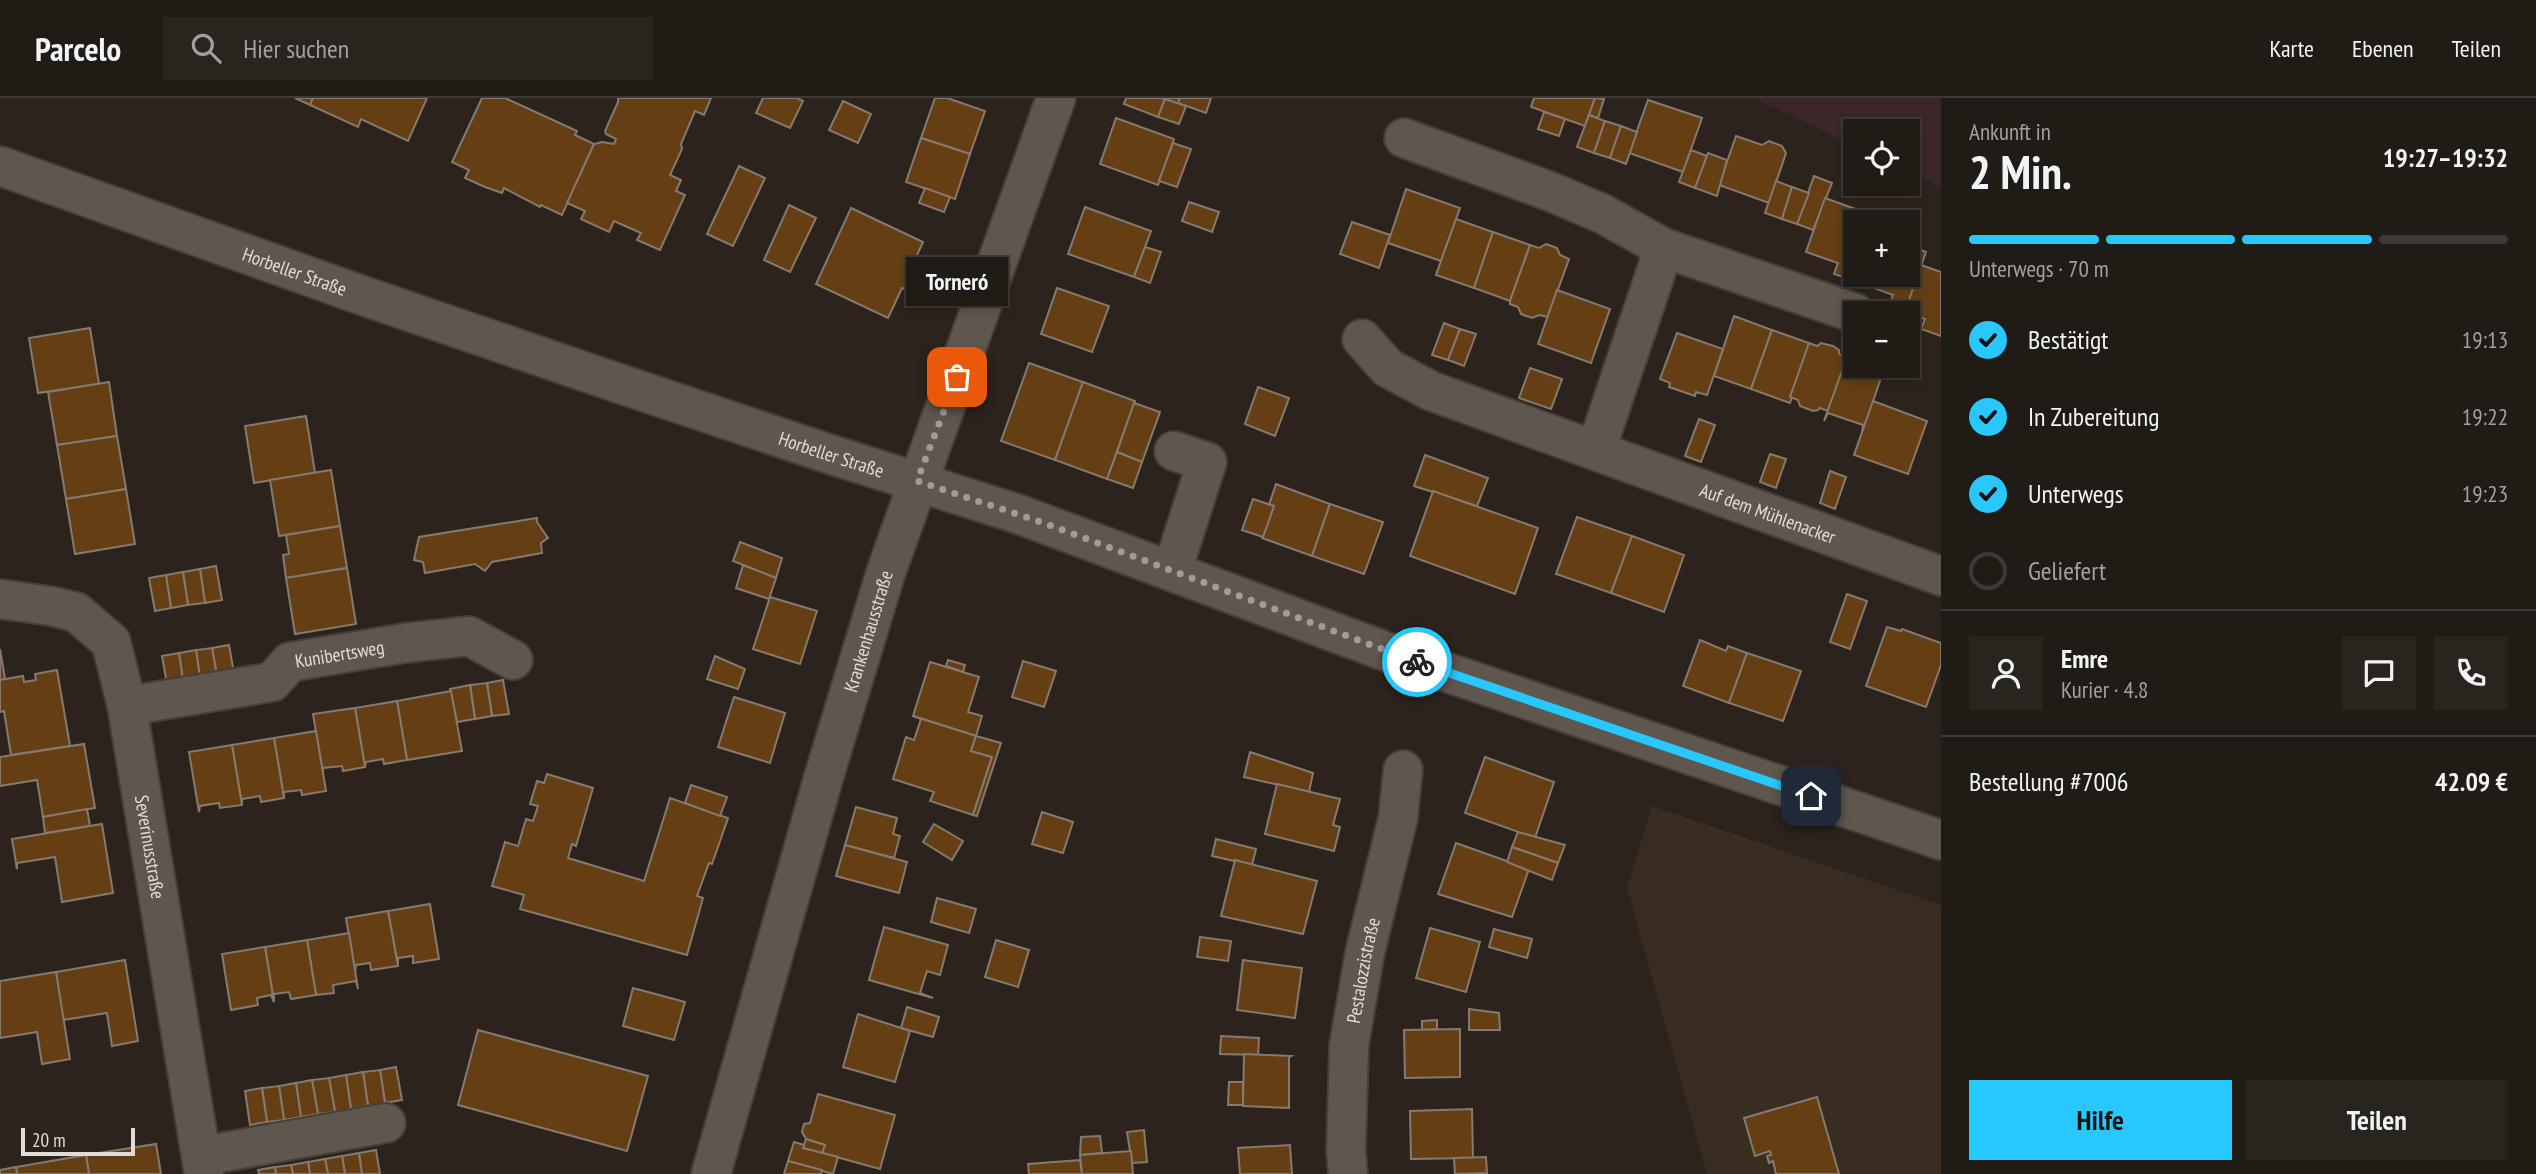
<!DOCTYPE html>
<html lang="de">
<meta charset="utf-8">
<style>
:root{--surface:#211b15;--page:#29241e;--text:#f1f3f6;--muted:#a2a1a0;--line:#3e3934;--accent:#28c8ff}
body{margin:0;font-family:"PT Sans Narrow",sans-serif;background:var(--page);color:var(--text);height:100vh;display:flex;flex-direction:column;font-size:26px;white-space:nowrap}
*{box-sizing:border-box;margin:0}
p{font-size:23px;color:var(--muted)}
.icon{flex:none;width:38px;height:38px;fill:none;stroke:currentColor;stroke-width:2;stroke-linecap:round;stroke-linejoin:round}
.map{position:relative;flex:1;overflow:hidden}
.panel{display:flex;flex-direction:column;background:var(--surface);width:595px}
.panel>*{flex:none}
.fabs{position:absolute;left:1843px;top:21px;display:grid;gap:14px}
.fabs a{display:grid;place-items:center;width:77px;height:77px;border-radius:0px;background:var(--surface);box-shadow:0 4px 10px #0003,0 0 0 2px var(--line);font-size:35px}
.scale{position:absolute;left:21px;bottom:18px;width:114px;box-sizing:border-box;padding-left:7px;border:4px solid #e1dcd7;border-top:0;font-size:19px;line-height:24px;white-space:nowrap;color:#e1dcd7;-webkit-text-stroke:5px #2c241c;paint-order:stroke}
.pin{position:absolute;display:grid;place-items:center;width:60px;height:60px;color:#fff;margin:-30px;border-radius:14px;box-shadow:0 4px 10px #0006}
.courier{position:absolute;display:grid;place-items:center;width:70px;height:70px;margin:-35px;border:5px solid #28c8ff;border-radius:50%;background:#fff;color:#222;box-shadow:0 2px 9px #0007}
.bubble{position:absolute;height:49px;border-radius:0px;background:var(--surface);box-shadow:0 4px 10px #0003,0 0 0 2px var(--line);font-size:23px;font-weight:700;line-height:49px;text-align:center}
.overview em{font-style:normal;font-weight:700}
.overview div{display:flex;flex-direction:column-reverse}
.overview{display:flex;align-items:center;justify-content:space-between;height:119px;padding:0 28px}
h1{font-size:46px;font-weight:700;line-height:52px}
.bar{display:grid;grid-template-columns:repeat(4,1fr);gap:10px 7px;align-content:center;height:84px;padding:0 28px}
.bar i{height:9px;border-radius:5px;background:var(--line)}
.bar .on{background:var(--accent)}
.bar p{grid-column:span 4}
.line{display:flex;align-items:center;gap:18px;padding:0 28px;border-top:2px solid var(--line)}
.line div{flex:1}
.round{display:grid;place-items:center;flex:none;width:74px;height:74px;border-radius:0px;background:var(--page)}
ol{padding:0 28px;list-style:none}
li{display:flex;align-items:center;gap:21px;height:77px}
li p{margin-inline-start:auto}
li .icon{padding:7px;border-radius:50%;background:var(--accent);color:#111;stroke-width:4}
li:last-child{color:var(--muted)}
li i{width:38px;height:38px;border:4px solid var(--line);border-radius:50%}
.cta{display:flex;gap:14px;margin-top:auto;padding:14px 28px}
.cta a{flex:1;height:80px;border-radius:0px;background:var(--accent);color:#111;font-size:28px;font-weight:700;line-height:80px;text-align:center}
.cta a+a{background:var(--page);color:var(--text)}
header{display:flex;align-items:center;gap:42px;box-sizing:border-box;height:98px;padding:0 35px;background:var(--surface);border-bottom:2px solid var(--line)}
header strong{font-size:33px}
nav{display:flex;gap:38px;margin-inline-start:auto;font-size:24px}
.search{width:490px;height:63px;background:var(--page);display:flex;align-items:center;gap:18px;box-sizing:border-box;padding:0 24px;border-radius:0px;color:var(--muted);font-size:26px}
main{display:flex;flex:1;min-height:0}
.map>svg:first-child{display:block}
.built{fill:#392d21}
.medical{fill:#3b272a}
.building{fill:#653f13;stroke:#847a71;stroke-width:2}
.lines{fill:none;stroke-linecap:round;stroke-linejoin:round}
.minor-casing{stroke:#453f39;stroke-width:42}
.minor{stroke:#5f564e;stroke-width:38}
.done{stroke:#a29c96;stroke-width:7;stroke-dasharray:0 12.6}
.route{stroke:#28c8ff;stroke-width:9}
.labels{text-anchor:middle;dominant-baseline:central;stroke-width:7;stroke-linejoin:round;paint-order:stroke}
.street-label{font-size:19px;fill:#e1dcd7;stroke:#2c241c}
</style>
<header>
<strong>Parcelo</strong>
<div class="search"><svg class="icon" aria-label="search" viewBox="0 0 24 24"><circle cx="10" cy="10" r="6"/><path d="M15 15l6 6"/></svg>Hier suchen</div>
<nav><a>Karte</a><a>Ebenen</a><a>Teilen</a></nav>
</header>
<main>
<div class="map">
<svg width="1941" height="1076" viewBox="0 0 1941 1076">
<rect width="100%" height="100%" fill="#2c241c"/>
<!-- built -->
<path class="built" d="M1652 708 1941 807V1076H1707L1627 790Z"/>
<!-- medical -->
<path class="medical" d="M1754 0H1941V89L1908 73V33H1855V48Z"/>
<!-- building -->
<g class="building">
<path d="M295 0H313L310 7Z"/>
<path d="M313 0H427L408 43 361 21 358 29 310 7Z"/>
<path d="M482 0H505L577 33 575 37 594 46 562 117 541 107 540 109 504 90 502 95 485 89 465 80 469 72 452 64Z"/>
<path d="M618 0H711L704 17 695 13 681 46 682 51 670 77 681 82 676 93 685 97 660 152 637 142 641 135 614 123 609 134 581 121 585 113 567 105 594 46 602 44 614 46 616 41 606 36 605 33 618 4Z"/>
<path d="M763 0H797L803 3 790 30 756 15Z"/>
<path d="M935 0H947L985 13 970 56 921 40Z"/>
<path d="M1126 0H1162L1165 1 1158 19 1124 6Z"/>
<path d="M1162 0H1180L1178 6Z"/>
<path d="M1180 0H1211L1206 15 1178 5Z"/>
<path d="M1534 0H1595L1585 28 1531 9Z"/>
<path d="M1595 0 1604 1 1598 20 1589 17Z"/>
<path d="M1165 1 1186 8 1179 26 1158 19Z"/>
<path d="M1648 2 1702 20 1683 74 1629 55Z"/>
<path d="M843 3 871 16 858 45 829 32Z"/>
<path d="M1544 14 1565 21 1559 38 1538 31Z"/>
<path d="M1589 17 1605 23 1594 55 1577 49Z"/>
<path d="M1116 20 1174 41 1158 87 1100 66Z"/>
<path d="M1605 23 1621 28 1610 60 1594 55Z"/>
<path d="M1621 28 1637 34 1626 66 1610 60Z"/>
<path d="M1736 38 1762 47 1769 43 1782 48 1786 55 1769 105 1719 87Z"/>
<path d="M921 40 970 56 955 101 906 84Z"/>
<path d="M1173 45 1191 51 1177 89 1159 83Z"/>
<path d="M1691 52 1707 58 1695 90 1679 84Z"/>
<path d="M1708 55 1727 62 1717 98 1695 90Z"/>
<path d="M739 68 765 80 733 148 707 136Z"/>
<path d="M1814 78 1832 85 1813 132 1797 126Z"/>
<path d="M1776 83 1792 89 1782 121 1765 115Z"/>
<path d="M1792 89 1809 95 1797 126 1782 121Z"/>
<path d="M925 90 950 99 944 114 919 105Z"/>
<path d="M1406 91 1460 110 1441 163 1388 145Z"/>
<path d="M1825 100 1878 119 1876 124H1855V177H1858L1855 183 1834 176 1838 165 1806 154Z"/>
<path d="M1189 104 1219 114 1212 134 1182 123Z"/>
<path d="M789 107 816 120 790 174 764 162Z"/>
<path d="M1085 109 1151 133 1134 179 1068 156Z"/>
<path d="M851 110 923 144 910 173 916 176 908 192 902 190 888 220 816 186Z"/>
<path d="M1456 121 1493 134 1474 190 1436 177Z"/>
<path d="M1352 124 1390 137 1379 170 1340 156Z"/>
<path d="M1493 134 1530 147 1510 203 1474 190Z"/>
<path d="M1546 146 1557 150 1560 157 1569 161 1548 219 1539 217 1532 220 1521 216 1518 209 1510 206V203L1530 147 1539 150Z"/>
<path d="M1908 148 1926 154 1905 214 1889 208 1893 197 1855 183 1858 177H1908Z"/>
<path d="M1145 149 1161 154 1150 185 1134 179Z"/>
<path d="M1921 167 1941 174V238L1921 231 1925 221 1905 214Z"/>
<path d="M1057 190 1109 208 1092 254 1041 236Z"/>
<path d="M1557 192 1610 211 1591 265 1538 246Z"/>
<path d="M1734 218 1772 232 1751 291 1714 278Z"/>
<path d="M1444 225 1460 231 1448 262 1432 257Z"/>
<path d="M90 230 99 286 38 295 29 240Z"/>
<path d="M1460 231 1476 236 1464 268 1448 262Z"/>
<path d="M1772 232 1809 245 1790 305 1751 291Z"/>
<path d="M1677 235 1723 251 1707 297 1696 294 1695 298 1669 289 1670 285 1660 281Z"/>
<path d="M1809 245 1817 248 1821 245 1833 248 1839 252V256L1847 259 1828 313 1820 310 1818 312 1813 313 1800 308 1798 302 1790 299Z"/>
<path d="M1847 259 1855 261V268H1874L1884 271 1862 336 1863 327 1828 315 1824 323Z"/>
<path d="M1029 265 1083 284 1055 362 1001 343Z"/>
<path d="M1530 270 1562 281 1551 311 1519 300Z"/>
<path d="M109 284 117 338 57 347 48 294Z"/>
<path d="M1083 284 1135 303 1107 381 1055 362Z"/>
<path d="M1258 289 1289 300 1275 338 1245 326Z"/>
<path d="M1873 303 1927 323 1908 376 1854 357Z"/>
<path d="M1134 305 1160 314 1142 364 1117 354Z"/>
<path d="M306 318 315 375 254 385 245 328Z"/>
<path d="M1699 321 1715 327 1701 364 1685 358Z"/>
<path d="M117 338 126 391 66 401 57 347Z"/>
<path d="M1117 354 1142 364 1133 390 1107 381Z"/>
<path d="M1770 356 1786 361 1776 390 1760 384Z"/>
<path d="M1425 357 1488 380 1477 408 1414 388Z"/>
<path d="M331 372 340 428 279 438 270 382Z"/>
<path d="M1830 373 1846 379 1835 411 1820 405Z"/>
<path d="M1276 386 1330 406 1312 458 1262 440 1274 408 1269 407Z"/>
<path d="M126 391 135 446 75 456 66 401Z"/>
<path d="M1433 393 1538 430 1515 496 1410 458Z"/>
<path d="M1253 401 1274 408 1263 439 1242 432Z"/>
<path d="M1330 406 1383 424 1364 476 1312 458Z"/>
<path d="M1577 419 1632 438 1611 495 1556 476Z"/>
<path d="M537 420V424L548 440 541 445 542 455 492 464 485 473 475 466 425 475 423 464 414 462 419 439Z"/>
<path d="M340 428 347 470 286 480 283 457 289 456 286 437Z"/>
<path d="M1632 438 1684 457 1664 514 1611 495Z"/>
<path d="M740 444 782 460 776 480 733 463Z"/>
<path d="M743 467 776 480 769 501 736 490Z"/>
<path d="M216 468 222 502 205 505 200 471Z"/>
<path d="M347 470 356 526 295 536 286 480Z"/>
<path d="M200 471 205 505 188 507 183 474Z"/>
<path d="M183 474 188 507 171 510 166 477Z"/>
<path d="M166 477 171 510 155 513 149 480Z"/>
<path d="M1847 496 1867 503 1850 551 1830 544Z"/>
<path d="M770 499 817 513 800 566 753 551Z"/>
<path d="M1887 529 1901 533 1902 531 1941 545V567L1926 609 1866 588Z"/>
<path d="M1700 542 1726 553 1728 548 1747 555 1729 605 1683 588Z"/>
<path d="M229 547 235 581 218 584 212 550Z"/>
<path d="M212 550 218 584 201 586 196 552Z"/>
<path d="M0 551 5 581 0 582Z"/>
<path d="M196 552 201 586 184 589 179 555Z"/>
<path d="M179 555 184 589 168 592 162 558Z"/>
<path d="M1747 555 1801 573 1783 623 1729 605Z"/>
<path d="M715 558 745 571 738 591 707 581Z"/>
<path d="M948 562 965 567 963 574 946 568Z"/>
<path d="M1023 563 1056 573 1044 609 1012 599Z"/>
<path d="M930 564 979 579 968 614 982 618 976 638 913 618Z"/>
<path d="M57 572 70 648 11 657 4 613 0 614V582L23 578 24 584 36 582 35 576Z"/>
<path d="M503 582 509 616 492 618 487 585Z"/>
<path d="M487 585 492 618 475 621 470 587Z"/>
<path d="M470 587 475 621 457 624 450 591Z"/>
<path d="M451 593 462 653 407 662 397 603Z"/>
<path d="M734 599 785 615 770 665 718 649Z"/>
<path d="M397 603 407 662 384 666 383 661 366 664 365 669 355 610Z"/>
<path d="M355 610 365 669 343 673 342 668 323 670V676L313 616Z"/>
<path d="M913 618 976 638 971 653 992 659 973 717 930 703 934 694 893 681 906 639 914 642 921 621Z"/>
<path d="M316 633 326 693 302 697 301 692 284 694V700L274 640Z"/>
<path d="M976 638 1001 645 977 718 973 717 992 659 971 653Z"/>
<path d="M274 640 284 700 261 704 260 698 242 701V707L232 647Z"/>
<path d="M84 646 95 710 43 719 37 682 0 688V659Z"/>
<path d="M232 647 242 707 220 710 219 705 200 708 199 714 189 654Z"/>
<path d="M1250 654 1313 675 1309 694 1244 679Z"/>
<path d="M1485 659 1554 684 1535 740 1465 715Z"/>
<path d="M547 676 593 690 576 748 572 746 568 760 644 783 670 700 728 720 712 766 709 765 697 798 703 800 687 857 520 811 524 797 492 788 505 744 518 748 526 721 533 723 538 708 530 706 537 683 544 685Z"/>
<path d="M1277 686 1340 701 1333 727 1340 729 1334 753 1265 736Z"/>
<path d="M691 687 727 699 720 718 685 705Z"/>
<path d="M856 709 897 720 893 736 900 738 894 760 845 747Z"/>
<path d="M87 711 90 728 45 735 43 719Z"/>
<path d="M1042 714 1073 724 1063 755 1032 746Z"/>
<path d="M102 726 113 795 62 804 55 759 17 765V771L12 741Z"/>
<path d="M934 726 963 743 952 762 923 744Z"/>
<path d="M1518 734 1565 747 1558 765 1512 749Z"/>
<path d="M1216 741 1256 751 1252 767 1212 758Z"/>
<path d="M1456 745 1529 771 1512 819 1438 796Z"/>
<path d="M845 747 907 764 899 795 836 778Z"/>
<path d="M1512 749 1558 765 1552 782 1507 764Z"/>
<path d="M1235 762 1317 783 1303 836 1221 818Z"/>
<path d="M937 800 976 811 969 835 931 824Z"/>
<path d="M430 806 439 861 413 865V858L398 860V868L388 813Z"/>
<path d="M388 813 398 868 371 872 370 865 356 867 355 874 346 820Z"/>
<path d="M884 829 948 847 940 877 927 873 920 895 933 900 869 882Z"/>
<path d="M1430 830 1480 844 1466 894 1416 880Z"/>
<path d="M1494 831 1532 841 1527 860 1489 849Z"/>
<path d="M349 835 358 891 356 883 333 887 334 895 316 897 307 842Z"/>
<path d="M1200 839 1231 843 1228 863 1197 859Z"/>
<path d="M307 842 316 897 291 901 289 894 274 896V904L265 849Z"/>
<path d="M996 842 1029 852 1018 889 985 879Z"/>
<path d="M265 849 274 904 271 897 257 900 258 907 231 912 222 856Z"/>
<path d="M125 862 138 943 112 948 107 915 63 922 56 874Z"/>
<path d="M1243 862 1302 870 1295 920 1237 912Z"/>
<path d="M56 874 70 961 42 966 37 934 0 940V883Z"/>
<path d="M633 890 685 904 674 942 623 928Z"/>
<path d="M907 909 939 919 933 939 901 930Z"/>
<path d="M1469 911 1499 915 1500 932H1469Z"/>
<path d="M858 916 910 933 895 984 843 969Z"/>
<path d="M1437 922V931L1422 932V923Z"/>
<path d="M1460 931V979L1405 980 1404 932Z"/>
<path d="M478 932 648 978 627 1053 458 1007Z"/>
<path d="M1221 938 1259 940 1258 957 1220 956Z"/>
<path d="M1244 956 1291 958 1289 959V1010L1243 1008Z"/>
<path d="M396 969 402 1002 385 1005 380 972Z"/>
<path d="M380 972 385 1005 368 1008 363 974Z"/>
<path d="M363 974 368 1008 351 1011 346 977Z"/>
<path d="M346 977 351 1011 335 1014 329 980Z"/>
<path d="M329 980 335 1014 318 1016 312 982Z"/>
<path d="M312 982 318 1016 301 1019 296 985Z"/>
<path d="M1229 984H1243V1007H1228Z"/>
<path d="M296 985 301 1019 284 1022 279 988Z"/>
<path d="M279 988 284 1022 267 1024 262 990Z"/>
<path d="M262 990 267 1024 250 1027 245 993Z"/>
<path d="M818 996 895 1017 880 1071 822 1055 825 1047 806 1041 802 1034 804 1026 810 1025Z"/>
<path d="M1817 999 1839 1076H1776L1773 1063 1769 1065 1767 1058 1771 1057 1770 1053 1755 1058 1744 1020Z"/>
<path d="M1472 1011 1473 1060 1411 1061 1410 1013Z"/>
<path d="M1144 1032 1147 1064 1132 1065 1127 1034Z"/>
<path d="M1100 1038 1102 1055 1080 1057 1081 1039Z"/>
<path d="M806 1041 825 1047 822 1055 803 1050Z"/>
<path d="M794 1044 804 1047 803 1050 838 1059 833 1076 788 1063Z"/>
<path d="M156 1046 161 1076H89L86 1057Z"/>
<path d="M1290 1047 1292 1076H1240L1238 1050Z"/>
<path d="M376 1052 380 1076H362L359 1055Z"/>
<path d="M1131 1053 1133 1076H1082L1080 1057Z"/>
<path d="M359 1055 362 1076H345L342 1058Z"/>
<path d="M86 1057 89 1076H17L16 1069Z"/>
<path d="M342 1058 345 1076H328L325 1061Z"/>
<path d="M1486 1059 1487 1075 1455 1076 1454 1060Z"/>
<path d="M325 1061 328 1076H310L308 1064Z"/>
<path d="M1080 1062 1082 1076H1029L1028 1066Z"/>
<path d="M788 1063 822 1072 821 1076H784Z"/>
<path d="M308 1064 310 1076H293L291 1067Z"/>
<path d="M291 1067 293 1076H276L275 1069Z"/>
<path d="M16 1069 17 1076H0V1072Z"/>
<path d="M275 1069 276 1076H259L258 1072Z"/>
</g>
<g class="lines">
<defs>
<g id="minor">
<path d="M1404 40 1549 93 1603 116 1664 150 1855 215"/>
<path id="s1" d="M0 68 361 197 600 279 820 353 1018 416 1387 554 1941 742"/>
<path id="s2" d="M1362 241 1388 270 1431 293 1941 478"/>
<path d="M1596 352 1664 150"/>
<path d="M1172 473 1207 364 1174 353"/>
<path id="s3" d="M0 501 51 508 76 514 111 544 127 608 204 1076"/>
<path id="s4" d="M127 608 272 584 290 564 405 545 469 538 513 562"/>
<path d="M202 1058 386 1025"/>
<path id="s5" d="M711 1076 824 678 886 474 1056 0"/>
<path id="s6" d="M1348 1076 1346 1053 1349 947 1365 854 1398 720 1403 672"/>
</g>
</defs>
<!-- minor casing -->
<use href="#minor" class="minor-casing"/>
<!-- minor -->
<use href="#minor" class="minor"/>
</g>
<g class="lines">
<!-- done -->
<path class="done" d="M957 279 917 383 1044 425 1417 564"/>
<!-- route -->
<path class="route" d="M1417 564 1811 698"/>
</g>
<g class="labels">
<!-- street labels -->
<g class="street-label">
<text stroke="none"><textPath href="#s1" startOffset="313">Horbeller Straße</textPath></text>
<text stroke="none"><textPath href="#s1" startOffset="880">Horbeller Straße</textPath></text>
<text stroke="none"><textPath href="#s2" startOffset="446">Auf dem Mühlenacker</textPath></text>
<text stroke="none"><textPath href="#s5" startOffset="565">Krankenhausstraße</textPath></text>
<text stroke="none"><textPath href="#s4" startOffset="224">Kunibertsweg</textPath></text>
<text stroke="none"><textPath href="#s3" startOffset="332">Severinusstraße</textPath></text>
<text stroke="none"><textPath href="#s6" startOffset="205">Pestalozzistraße</textPath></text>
</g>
</g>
</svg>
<div class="fabs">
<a><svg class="icon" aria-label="locate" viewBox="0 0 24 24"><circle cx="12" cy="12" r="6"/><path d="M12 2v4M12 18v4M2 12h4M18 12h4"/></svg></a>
<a>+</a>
<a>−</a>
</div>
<div class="scale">20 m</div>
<div class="pin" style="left:957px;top:279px;background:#ea580c"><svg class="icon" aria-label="bag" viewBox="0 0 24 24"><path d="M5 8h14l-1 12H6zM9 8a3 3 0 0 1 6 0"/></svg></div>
<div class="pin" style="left:1811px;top:698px;background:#1f2937"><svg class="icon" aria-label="home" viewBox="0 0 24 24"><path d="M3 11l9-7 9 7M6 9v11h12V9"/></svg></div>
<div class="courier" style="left:1417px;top:564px"><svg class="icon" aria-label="bike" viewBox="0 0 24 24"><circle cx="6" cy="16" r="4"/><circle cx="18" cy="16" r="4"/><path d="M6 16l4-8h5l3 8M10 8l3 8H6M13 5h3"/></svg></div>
<div class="bubble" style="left:906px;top:159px;width:102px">Torneró</div>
</div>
<section class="panel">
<div class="overview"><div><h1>2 Min.</h1><p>Ankunft in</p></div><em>19:27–19:32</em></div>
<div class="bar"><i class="on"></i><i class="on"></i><i class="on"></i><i></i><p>Unterwegs · 70 m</p></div>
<ol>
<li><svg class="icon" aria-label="check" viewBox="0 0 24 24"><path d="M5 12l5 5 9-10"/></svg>Bestätigt<p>19:13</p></li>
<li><svg class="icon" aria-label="check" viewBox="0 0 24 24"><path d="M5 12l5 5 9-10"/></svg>In Zubereitung<p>19:22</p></li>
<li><svg class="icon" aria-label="check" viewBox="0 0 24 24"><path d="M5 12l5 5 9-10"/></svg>Unterwegs<p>19:23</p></li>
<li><i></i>Geliefert</li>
</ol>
<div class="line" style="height:126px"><a class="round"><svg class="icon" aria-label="person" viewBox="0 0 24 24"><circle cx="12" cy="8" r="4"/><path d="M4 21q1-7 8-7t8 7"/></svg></a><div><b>Emre</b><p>Kurier · 4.8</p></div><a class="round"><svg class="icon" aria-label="chat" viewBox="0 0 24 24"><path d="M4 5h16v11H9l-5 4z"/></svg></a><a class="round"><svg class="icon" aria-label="phone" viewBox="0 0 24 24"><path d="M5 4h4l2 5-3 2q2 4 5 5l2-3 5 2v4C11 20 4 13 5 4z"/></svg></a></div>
<div class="line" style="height:91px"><div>Bestellung #7006</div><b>42.09 €</b></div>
<div class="cta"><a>Hilfe</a><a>Teilen</a></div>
</section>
</main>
